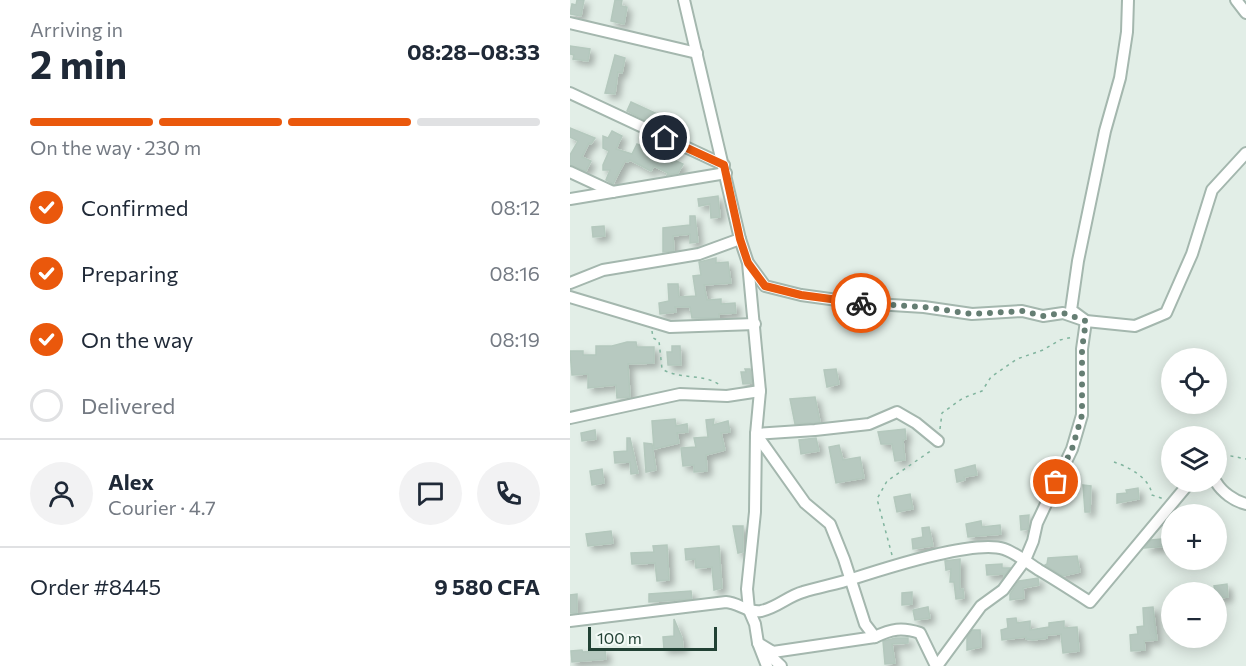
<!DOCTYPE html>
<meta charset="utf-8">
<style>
:root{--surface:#fff;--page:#f2f2f3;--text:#1f2937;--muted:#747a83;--line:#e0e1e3;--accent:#ea580c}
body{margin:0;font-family:Commissioner,sans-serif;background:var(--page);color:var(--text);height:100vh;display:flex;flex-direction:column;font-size:22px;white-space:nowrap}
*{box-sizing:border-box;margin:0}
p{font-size:20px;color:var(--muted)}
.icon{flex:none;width:33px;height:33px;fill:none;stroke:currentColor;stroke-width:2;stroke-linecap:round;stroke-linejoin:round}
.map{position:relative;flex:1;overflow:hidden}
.sheet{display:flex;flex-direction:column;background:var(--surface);width:570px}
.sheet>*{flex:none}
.buttons{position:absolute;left:591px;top:348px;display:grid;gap:12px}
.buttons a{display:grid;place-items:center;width:66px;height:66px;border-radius:50%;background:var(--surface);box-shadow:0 3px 15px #0003;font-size:30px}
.scale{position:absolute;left:18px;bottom:15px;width:129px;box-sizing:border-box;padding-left:6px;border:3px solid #214134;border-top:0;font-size:16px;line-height:21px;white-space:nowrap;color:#214134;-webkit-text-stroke:4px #f3faf6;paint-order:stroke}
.pin{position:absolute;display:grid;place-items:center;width:51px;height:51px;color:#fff;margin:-26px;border:3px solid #fff;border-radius:50%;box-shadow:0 2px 6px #0007}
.courier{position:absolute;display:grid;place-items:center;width:60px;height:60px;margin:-30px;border:4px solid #ea580c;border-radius:50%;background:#fff;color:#222;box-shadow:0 2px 8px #0007}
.overview em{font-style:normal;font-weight:700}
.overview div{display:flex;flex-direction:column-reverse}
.overview{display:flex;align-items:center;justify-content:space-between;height:102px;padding:0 30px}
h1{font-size:39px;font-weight:700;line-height:45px}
.bar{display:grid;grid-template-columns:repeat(4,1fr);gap:9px 6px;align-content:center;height:72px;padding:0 30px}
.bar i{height:8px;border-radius:4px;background:var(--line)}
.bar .current{background:var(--accent)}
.bar p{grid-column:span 4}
.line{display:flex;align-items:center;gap:15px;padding:0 30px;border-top:2px solid var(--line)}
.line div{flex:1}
.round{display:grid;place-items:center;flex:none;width:63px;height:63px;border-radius:32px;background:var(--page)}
ol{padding:0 30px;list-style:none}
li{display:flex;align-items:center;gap:18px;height:66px}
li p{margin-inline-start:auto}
li .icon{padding:6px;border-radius:50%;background:var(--accent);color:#fff;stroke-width:4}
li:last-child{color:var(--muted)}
li i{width:33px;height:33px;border:3px solid var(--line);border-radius:50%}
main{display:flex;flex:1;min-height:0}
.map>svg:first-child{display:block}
.building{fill:#b7c9c0;stroke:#b4c8bd;stroke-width:1.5;filter:url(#shadow)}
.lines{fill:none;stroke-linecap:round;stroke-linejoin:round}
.minor-casing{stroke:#a4b7ae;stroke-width:14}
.path{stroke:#80b49e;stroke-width:1.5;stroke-dasharray:3 4.5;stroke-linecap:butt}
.minor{stroke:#fff;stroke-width:10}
.done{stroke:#657e73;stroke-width:6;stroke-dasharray:0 10.8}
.route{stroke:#ea580c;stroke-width:8}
</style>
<main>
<section class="sheet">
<div class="overview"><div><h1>2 min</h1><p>Arriving in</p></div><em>08:28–08:33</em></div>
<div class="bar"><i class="current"></i><i class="current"></i><i class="current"></i><i></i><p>On the way · 230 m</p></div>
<ol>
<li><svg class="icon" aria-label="check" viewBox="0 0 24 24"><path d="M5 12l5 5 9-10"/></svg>Confirmed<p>08:12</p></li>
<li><svg class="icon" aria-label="check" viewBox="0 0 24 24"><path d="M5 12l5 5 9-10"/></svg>Preparing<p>08:16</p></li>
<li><svg class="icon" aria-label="check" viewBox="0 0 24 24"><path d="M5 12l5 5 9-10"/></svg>On the way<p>08:19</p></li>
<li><i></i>Delivered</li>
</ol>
<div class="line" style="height:108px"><a class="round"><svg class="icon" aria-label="person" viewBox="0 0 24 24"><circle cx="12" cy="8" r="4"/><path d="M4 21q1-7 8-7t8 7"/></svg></a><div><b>Alex</b><p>Courier · 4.7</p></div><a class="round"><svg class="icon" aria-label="chat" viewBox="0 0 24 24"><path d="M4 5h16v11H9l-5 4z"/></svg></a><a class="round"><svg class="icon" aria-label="phone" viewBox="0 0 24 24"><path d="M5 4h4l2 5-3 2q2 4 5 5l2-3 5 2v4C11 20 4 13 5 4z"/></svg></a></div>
<div class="line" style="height:78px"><div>Order #8445</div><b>9 580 CFA</b></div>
</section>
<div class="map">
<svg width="676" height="666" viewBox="0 0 676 666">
<defs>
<filter id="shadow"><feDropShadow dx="4.5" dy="4.5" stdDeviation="3" flood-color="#0004"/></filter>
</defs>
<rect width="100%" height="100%" fill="#e2eee7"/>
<!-- building -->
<g class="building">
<path d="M7 0H14L11 16 0 14 2 4 6 5Z"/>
<path d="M45 0H52L51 6 57 7 54 24 41 21Z"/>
<path d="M0 46 20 49 18 61 3 59 4 55 0 54Z"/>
<path d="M45 55 55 58 52 73 48 72 45 94 35 93Z"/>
<path d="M61 102 87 114 83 124 57 111Z"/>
<path d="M0 128 25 138 21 144 19 143 12 157 21 161 16 171 0 165V155L8 141 0 137Z"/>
<path d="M42 131 52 136 46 149 62 154 67 144 94 156 102 163 104 160 113 164 108 173 97 175 98 173 84 166 81 171 60 160 58 162 55 161 43 184 36 180 40 170H33V165L39 151 33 148V136L38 138Z"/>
<path d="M148 196 150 217 141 218 140 204 129 206 128 199Z"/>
<path d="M120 216H125L128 242 120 243V234L103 236 104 251 93 252V228L120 225Z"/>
<path d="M34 226 35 236 23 237 22 227Z"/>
<path d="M146 258V263L158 262 161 283 134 285 137 300 151 299V304L165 303 166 313 149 314V318H122L120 307H105L106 312 90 314 89 303 99 301 98 284H108L109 297 126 296 123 276 131 275 129 262Z"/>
<path d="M57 342H66L67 347H84V363L58 364 60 397 47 398 46 385 18 388V374L2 375 0 351H13V355H26V346H42Z"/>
<path d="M102 346H110L111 365H98L97 352H102Z"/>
<path d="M175 369H180L182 383 173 384 171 372H176Z"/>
<path d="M266 369 269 384 257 387 254 370Z"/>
<path d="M245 397 250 422 225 424 220 399Z"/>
<path d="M105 419 106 426 117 424 118 432 107 433 109 443 84 449 82 421Z"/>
<path d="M144 419 143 425 158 421 160 432 151 433 155 450 136 455 137 471 124 472V465L113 466 111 448 126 447 124 438 138 437 136 420Z"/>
<path d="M335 429 336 439 333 440 335 460 325 461 322 444H311L308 432Z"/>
<path d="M25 430 26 439 12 441 11 433Z"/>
<path d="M57 438H60L68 473 61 474 60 462 45 463 44 452 57 451Z"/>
<path d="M246 438 249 451 231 454 229 440Z"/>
<path d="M74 443 82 444 86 470 76 472Z"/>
<path d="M269 445 273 460 290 457 294 478 266 483 259 447Z"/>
<path d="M405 465 407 475 394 477 395 480 387 482 385 470Z"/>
<path d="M32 469 34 483 22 485 20 471Z"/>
<path d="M513 485 521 486 520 512H515Z"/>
<path d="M568 488 569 499 547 503V494L557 493 556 490Z"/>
<path d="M340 494 343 509 327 512 324 497Z"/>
<path d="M459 515 458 529 451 530 450 516Z"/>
<path d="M411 521 412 527 430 525 431 534 398 537 396 524Z"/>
<path d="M163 526H173V552L168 553Z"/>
<path d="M359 527 363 546 343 549 342 539 353 537 352 528Z"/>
<path d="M41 531 43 543 18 546 16 534Z"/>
<path d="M602 538V546L575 548 581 540Z"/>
<path d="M97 545 99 580 87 581 85 563 62 564 61 553 84 552 83 546Z"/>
<path d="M149 546 152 588 144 590 142 567 126 568 125 559 116 560 115 549Z"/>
<path d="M507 556 510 572 493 576 475 565 477 564 478 558Z"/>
<path d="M390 559V589H393L394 598 386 599 384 582H380L381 569 376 570 375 561Z"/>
<path d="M432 564V568H440L434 576V574L417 575 416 565Z"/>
<path d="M468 578 469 585 453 588 454 598 440 600V594L449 581Z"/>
<path d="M657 584 658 597 646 598 644 586Z"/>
<path d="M121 591 122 599 79 602V594Z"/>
<path d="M342 592V604L332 605V593Z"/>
<path d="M7 594V613H0V595Z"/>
<path d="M358 607 360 618 345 620 343 610Z"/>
<path d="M583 607 587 640 574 641 575 650 561 651 560 635 568 634 567 627 574 626 573 608Z"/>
<path d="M446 618 447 623 460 621V630L479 627V623L494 621V628L507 627 509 651 493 653 491 634 477 635V638L463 640 456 639V637L432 640 431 630 438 628 437 619Z"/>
<path d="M104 619 112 638 113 648 94 649 93 637 104 636Z"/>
<path d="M402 630H410L411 647 397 650V638Z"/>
<path d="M326 638H338V643L322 644 325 663 315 664 313 641Z"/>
<path d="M12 650 13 652 35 650 36 659 2 662 1 651Z"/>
</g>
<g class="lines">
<defs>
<g id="minor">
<path d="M114 0 170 239 178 263 190 391 186 434 185 512 177 589 179 610 185 624 188 643 197 666"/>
<path d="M666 0 676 13"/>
<path d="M0 23 127 53"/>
<path d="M0 93 154 165"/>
<path d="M0 172 43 192"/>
<path d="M0 199 156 173"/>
<path d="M179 264 195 286 231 295 289 303 354 307 402 314 452 311 473 316 493 313 516 321 565 326 596 313 622 254 642 190 676 153"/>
<path d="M0 283 33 270 129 254 170 239"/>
<path d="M0 297 100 327 185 324"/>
<path d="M0 418 110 394 157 396 190 391"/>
<path d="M186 434 235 503 260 524 274 559 295 624 305 637C321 629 332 627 350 633L366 666"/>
<path d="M186 434 245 430 299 424 327 412 346 423 368 441"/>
<path d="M646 482C652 492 664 501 676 504"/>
<path d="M0 621 156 602C169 603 178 613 191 611 207 608 218 596 233 592 249 587 266 584 282 579 313 569 404 539 434 549 446 553 458 563 469 570 486 580 503 591 520 602L620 482"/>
<path d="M188 643 203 652 305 637"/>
<path d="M194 650 211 666"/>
<path d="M367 666 411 606 433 590 455 560 463 541 467 523 502 449 512 415V349L516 321 501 310 508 261 535 131 550 78 557 32 558 0"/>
</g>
</defs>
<!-- minor casing -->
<use href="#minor" class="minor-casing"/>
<!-- path -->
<g class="path">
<path d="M82 331 83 338 89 341 92 369C110 380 133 373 150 385"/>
<path d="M370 429 372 413 393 398 412 391 421 377 447 359 473 350 490 340 503 337"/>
<path d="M646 456 651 454 676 459"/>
<path d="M544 462C559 467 580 478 582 495L594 499"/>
<path d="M322 555 307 499 317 481 362 450"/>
</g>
<!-- minor -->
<use href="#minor" class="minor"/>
</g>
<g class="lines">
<!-- done -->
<path class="done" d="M291 303 354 307 402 314 453 311 473 316 493 313 516 321 512 349V415L502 449 486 482"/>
<!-- route -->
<path class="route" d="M95 138 154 165 170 239 178 263 195 286 231 295 291 303"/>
</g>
</svg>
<div class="buttons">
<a><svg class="icon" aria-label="locate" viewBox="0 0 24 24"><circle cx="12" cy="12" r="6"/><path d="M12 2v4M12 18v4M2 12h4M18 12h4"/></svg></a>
<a><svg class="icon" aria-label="layers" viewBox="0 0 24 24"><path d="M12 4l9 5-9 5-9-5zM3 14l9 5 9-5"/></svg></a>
<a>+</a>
<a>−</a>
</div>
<div class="scale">100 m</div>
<div class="pin" style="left:486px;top:482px;background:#ea580c"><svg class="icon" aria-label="bag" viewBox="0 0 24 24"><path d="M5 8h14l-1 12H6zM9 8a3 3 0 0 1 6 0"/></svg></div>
<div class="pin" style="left:95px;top:138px;background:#1f2937"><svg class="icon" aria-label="home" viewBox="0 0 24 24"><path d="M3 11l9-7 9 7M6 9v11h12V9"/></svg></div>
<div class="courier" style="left:291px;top:303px"><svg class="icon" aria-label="bike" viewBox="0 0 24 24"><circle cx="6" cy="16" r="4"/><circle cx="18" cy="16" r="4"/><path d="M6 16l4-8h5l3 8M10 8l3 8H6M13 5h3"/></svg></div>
</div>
</main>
